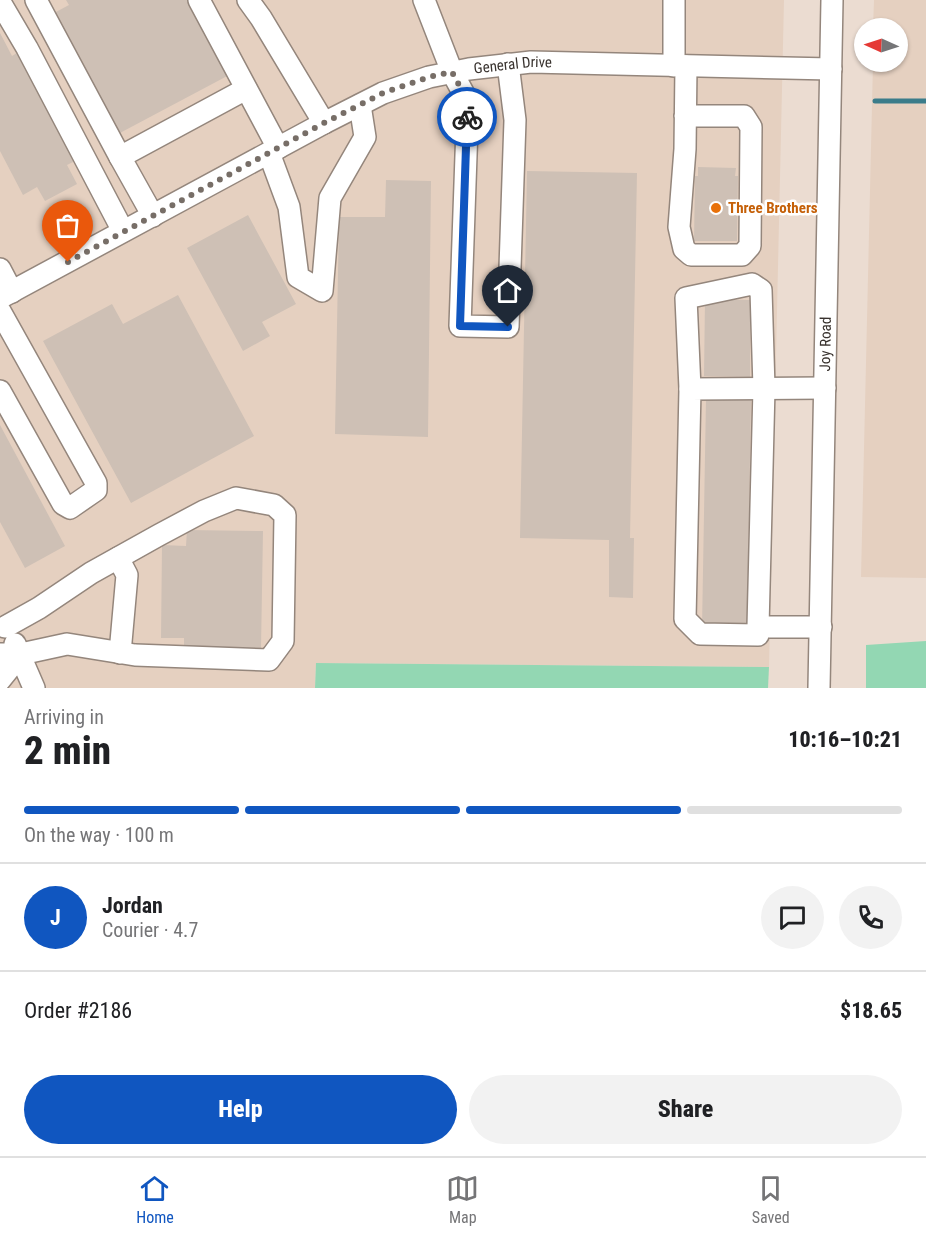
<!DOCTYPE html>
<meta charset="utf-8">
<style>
:root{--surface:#fff;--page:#f2f2f2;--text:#202124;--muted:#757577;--line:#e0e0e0;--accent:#1056c0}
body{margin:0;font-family:"Roboto Condensed",sans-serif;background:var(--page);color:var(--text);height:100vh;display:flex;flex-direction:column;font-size:22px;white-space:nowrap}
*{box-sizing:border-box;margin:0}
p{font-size:20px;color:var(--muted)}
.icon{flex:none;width:33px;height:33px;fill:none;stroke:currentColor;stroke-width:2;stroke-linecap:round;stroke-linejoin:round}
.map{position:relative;height:688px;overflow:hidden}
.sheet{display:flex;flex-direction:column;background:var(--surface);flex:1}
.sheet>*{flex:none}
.needle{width:39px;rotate:273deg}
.buttons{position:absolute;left:854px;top:18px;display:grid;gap:12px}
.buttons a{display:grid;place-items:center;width:54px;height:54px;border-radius:50%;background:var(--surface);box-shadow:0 2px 4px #0004;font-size:30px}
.pin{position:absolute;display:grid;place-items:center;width:51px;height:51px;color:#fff;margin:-62px -26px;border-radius:50% 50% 50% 0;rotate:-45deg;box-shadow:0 0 6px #0007}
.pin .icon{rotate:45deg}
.courier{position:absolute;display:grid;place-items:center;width:60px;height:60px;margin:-30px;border:4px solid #1056c0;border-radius:50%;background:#fff;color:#222;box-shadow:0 2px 8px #0007}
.overview em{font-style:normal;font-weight:800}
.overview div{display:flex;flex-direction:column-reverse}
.overview{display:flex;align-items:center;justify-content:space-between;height:102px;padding:0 24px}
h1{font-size:39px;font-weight:800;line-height:45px}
.bar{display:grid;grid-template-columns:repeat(4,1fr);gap:9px 6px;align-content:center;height:72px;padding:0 24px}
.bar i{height:8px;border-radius:4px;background:var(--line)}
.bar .selected{background:var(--accent)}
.bar p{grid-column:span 4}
.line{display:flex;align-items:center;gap:15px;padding:0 24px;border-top:2px solid var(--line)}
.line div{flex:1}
.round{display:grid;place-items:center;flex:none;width:63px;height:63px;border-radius:32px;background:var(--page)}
.button{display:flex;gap:12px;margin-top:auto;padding:12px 24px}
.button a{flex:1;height:69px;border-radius:36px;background:var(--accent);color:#fff;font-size:24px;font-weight:800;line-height:69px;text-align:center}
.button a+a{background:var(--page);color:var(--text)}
.menu{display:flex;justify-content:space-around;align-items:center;height:84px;border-top:2px solid var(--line);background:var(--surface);font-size:16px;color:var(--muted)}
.menu a{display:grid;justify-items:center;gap:3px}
.menu .selected{color:var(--accent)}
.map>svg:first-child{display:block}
.built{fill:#e5d0c0}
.green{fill:#93d7b3}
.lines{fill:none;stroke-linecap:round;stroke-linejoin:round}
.stream{stroke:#3b7c8a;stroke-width:5}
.building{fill:#cec0b5}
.minor-casing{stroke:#94867c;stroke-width:24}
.minor{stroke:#fff;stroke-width:21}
.done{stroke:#776e67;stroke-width:6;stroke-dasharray:0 10.8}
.route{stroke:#1056c0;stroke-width:8}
.food-dot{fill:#e8710a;stroke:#fff;stroke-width:2}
.labels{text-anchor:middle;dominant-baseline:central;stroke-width:5;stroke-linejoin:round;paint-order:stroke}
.street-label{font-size:15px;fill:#38322e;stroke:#fff}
.food-label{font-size:15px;font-weight:bold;fill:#c56008;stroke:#fff;text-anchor:start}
</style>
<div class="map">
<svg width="926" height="688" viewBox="0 0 926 688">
<rect width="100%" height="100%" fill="#ebdcd1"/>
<!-- built -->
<g class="built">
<path d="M0 0H784L769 667 316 663 315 688H0Z"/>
<path d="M874 0H926V578L861 577 873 62H897V28H873Z"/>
</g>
<!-- green -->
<g class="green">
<path d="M926 641V688H866V645Z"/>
<path d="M316 663 769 667 768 688H315Z"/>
</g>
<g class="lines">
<!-- stream -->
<path class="stream" d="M875 101H926"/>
</g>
<!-- building -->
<g class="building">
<path d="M66 0H192L231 74 118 134 54 13 69 5Z"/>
<path d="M0 33 12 56 20 51 77 160 67 165 77 184 45 201 37 187 23 195 0 151Z"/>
<path d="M698 167 736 168 735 176H738L737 241H694L695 176H698Z"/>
<path d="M527 171 637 173 630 538H634L633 598 609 597V540L520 538Z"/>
<path d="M386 180 431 181 428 437 335 434 339 217H385Z"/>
<path d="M248 215 296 304 262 322 270 336 243 351 187 248Z"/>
<path d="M178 295 254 436 131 503 43 341 112 304 123 324Z"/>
<path d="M705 299 750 300V377L704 376Z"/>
<path d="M706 399 751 400 747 628H702Z"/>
<path d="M0 425 65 546 25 568 0 522Z"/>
<path d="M187 530 263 531 261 648 184 647V638H161L162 545 186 546Z"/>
</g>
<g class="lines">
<defs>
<g id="minor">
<path d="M36 0 120 157"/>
<path d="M199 0 278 148"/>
<path d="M248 0 261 18 324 123"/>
<path d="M424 0 452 72 466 98 467 127 460 326 508 327 515 120 508 64"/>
<path d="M0 2 27 48 123 231"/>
<path d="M674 66V0"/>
<path d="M685 116H744L751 127 750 246 742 255H691L684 249 679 227 685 149 686 66"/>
<path d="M269 153 289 207 298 277 322 291 330 198 365 137 360 105"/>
<path d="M153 216 120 157 246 89"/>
<path d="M0 269 12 292"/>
<path id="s1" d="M0 298 324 123 383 93 429 77 469 69 531 62 831 69"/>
<path d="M0 311 96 483V490L70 508 63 504 0 391"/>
<path d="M690 389 686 298 752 284 761 290 764 388 758 627"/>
<path d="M118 558 127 575 120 653"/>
<path d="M821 627H758V635L700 634 685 619 690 389 825 388"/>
<path d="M15 644 34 688"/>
<path d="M0 654H21L67 644 135 655 269 660 283 641 285 515 274 505 236 498 204 511 159 535 91 573 39 608 5 627"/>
<path d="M0 680 21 654"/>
<path id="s2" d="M819 688 832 0"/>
</g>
</defs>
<!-- minor casing -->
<use href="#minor" class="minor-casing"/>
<!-- minor -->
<use href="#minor" class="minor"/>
</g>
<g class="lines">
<!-- done -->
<path class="done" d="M68 262 324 123 383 93 429 77 452 72 466 98 467 117"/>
<!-- route -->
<path class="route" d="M467 117 460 326 508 327"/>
</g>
<!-- markers -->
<circle class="food-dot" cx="716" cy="208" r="6"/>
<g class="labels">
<!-- street labels -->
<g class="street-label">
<text stroke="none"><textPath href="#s1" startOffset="568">General Drive</textPath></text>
<text stroke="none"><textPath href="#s2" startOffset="344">Joy Road</textPath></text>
</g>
<!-- food labels -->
<g class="food-label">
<text x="728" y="208">Three Brothers</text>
</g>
</g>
</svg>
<div class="buttons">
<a><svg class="needle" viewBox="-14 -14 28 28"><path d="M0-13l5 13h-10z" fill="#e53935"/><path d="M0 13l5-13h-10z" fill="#757577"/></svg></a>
</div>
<div class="pin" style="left:68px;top:262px;background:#ea580c"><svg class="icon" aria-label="bag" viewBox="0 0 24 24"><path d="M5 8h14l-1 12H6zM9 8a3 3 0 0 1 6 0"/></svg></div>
<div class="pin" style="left:508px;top:327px;background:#1f2937"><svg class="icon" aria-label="home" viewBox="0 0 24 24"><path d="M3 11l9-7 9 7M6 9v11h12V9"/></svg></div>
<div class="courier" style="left:467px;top:117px"><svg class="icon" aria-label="bike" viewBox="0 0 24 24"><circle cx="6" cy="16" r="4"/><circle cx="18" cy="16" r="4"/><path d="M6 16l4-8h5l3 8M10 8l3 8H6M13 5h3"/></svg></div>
</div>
<section class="sheet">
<div class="overview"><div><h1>2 min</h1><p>Arriving in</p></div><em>10:16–10:21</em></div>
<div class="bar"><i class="selected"></i><i class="selected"></i><i class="selected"></i><i></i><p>On the way · 100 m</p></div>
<div class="line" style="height:108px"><b class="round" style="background:var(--accent);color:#fff">J</b><div><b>Jordan</b><p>Courier · 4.7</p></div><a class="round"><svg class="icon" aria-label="chat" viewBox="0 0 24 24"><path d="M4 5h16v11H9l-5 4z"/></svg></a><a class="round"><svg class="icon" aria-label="phone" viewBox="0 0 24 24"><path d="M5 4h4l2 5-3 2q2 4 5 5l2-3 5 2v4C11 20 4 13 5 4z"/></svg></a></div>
<div class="line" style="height:78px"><div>Order #2186</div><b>$18.65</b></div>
<div class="button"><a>Help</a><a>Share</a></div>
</section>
<nav class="menu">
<a class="selected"><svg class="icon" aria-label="home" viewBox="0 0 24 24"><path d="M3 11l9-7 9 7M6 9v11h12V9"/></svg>Home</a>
<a><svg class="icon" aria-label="map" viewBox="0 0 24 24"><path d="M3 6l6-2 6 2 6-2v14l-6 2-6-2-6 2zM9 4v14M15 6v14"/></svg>Map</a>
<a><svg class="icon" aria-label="saved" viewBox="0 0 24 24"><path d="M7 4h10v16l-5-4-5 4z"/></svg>Saved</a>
</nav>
